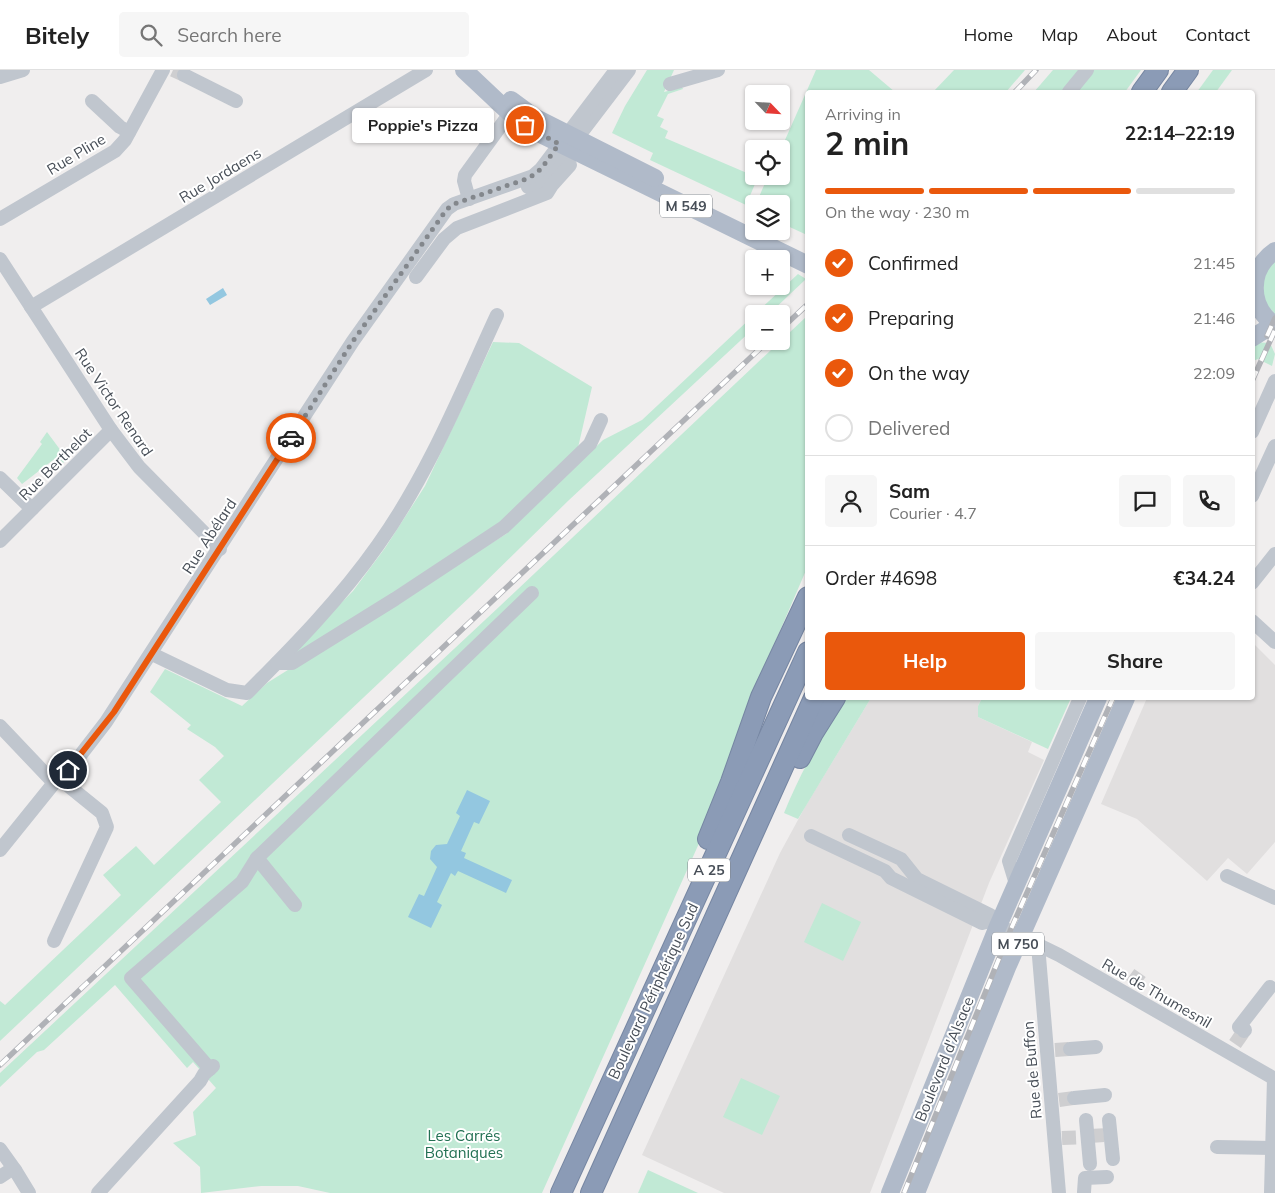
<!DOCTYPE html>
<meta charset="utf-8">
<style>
:root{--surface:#fff;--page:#f6f6f6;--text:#222;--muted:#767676;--line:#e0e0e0;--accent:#ea580c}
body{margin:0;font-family:Mulish,sans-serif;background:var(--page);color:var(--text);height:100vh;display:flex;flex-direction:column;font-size:19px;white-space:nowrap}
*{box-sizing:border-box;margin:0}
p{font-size:16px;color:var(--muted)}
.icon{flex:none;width:28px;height:28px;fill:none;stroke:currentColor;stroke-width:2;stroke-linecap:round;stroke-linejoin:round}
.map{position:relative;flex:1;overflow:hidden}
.drawer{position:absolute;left:805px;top:20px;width:450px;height:610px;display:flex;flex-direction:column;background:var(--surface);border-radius:5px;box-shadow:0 1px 4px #0004}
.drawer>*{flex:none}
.needle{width:32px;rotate:115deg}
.controls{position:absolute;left:745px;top:15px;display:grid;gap:10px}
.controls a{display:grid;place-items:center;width:45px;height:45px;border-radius:5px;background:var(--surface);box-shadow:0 1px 4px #0004;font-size:25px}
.pin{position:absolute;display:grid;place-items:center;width:42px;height:42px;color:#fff;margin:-21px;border:2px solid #fff;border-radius:50%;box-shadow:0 1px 5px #0007}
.courier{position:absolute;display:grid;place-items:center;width:50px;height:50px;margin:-25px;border:4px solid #ea580c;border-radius:50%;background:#fff;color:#222;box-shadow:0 1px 6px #0007}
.bubble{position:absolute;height:35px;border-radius:5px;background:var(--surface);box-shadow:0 1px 4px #0004;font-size:16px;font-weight:700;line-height:35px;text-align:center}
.head em{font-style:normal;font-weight:700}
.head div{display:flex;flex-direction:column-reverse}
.head{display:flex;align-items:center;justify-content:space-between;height:85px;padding:0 20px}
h1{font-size:32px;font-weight:700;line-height:38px}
.bar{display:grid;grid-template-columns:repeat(4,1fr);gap:8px 5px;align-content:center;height:60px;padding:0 20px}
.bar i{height:6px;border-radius:4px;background:var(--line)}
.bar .active{background:var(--accent)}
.bar p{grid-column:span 4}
.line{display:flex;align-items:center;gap:12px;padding:0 20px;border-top:1px solid var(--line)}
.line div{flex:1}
.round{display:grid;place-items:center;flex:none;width:52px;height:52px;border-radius:5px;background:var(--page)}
ol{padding:0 20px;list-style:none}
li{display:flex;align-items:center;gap:15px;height:55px}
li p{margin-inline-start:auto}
li .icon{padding:5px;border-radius:50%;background:var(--accent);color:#fff;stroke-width:4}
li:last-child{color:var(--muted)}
li i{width:28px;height:28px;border:2px solid var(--line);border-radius:50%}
.action{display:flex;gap:10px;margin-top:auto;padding:10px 20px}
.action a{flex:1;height:58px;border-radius:5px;background:var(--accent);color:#fff;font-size:20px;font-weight:700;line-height:58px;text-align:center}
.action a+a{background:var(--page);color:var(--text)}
header{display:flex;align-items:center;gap:30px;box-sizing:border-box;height:70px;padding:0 25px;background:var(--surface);border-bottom:1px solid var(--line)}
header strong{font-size:24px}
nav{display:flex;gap:28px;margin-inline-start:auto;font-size:18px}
.search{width:350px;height:45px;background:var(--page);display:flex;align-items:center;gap:12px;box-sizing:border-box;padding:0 18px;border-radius:5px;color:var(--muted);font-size:19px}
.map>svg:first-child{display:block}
.education{fill:#e1dfdf}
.green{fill:#c1e9d5}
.water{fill:#93c7e0}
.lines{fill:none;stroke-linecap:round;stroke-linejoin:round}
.minor-tunnel{stroke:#ceced0;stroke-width:14;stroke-dasharray:14 7;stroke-linecap:butt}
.highway-casing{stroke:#7686a2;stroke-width:22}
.minor{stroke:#c0c6ce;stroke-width:14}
.major{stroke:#b0bac9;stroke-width:18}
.highway{stroke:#8b9bb6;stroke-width:20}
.rail-casing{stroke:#b0b2b7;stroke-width:5.5}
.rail{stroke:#fff;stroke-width:4;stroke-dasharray:11;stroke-linecap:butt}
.done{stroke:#83878c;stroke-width:5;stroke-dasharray:0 9}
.route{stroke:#ea580c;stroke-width:6}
.labels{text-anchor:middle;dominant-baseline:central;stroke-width:4;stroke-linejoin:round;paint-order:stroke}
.shield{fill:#fff;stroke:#7f848a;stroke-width:1}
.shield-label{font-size:14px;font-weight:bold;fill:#484f58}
.street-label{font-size:15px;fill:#484f58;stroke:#fff}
.park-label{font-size:15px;fill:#227053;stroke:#fff}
</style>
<header>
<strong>Bitely</strong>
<div class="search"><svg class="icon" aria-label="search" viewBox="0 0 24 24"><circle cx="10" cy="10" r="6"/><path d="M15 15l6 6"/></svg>Search here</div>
<nav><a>Home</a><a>Map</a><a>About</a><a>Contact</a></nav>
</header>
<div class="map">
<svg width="1275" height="1123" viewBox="0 0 1275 1123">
<rect width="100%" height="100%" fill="#f0eeee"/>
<!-- education -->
<g class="education">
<path d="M1253 573 1275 595V772L1247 804 1228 788 1207 811 1137 749 1101 734 1147 628H1252Z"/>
<path d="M871 628H982L978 636V647L1032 672 1028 682 1044 690 989 813 870 1123H724L642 1085 780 783 805 737Z"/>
</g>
<!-- green -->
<g class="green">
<path d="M647 0H674L664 22 682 17 683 19 668 24 657 46 664 49 660 57 668 61 665 68 754 106 758 107 746 135 650 90 653 83 612 63 625 36Z"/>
<path d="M816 0H869L895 22H808L807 165 781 153V134H756L768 106H781V79Z"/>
<path d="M954 0H1025L1006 22H933Z"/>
<path d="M1053 0H1141L1125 22H1034Z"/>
<path d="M1213 0H1232L1216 22H1197Z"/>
<path d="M1275 190V245C1272 241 1267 236 1265 232 1259 218 1264 200 1275 190Z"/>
<path d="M798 204 806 209 769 244H755Z"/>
<path d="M754 245V258L569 430 472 525 0 971V931L5 935 121 825 103 805 136 776 154 795 221 732 199 710 224 686 215 677 187 659 191 655 150 622 165 599 242 636 267 613 506 464 603 370 642 350Z"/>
<path d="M807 246V498L764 598 705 760 542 1123H330L298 1116H261L201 1123 200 1097 173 1073 196 1065 193 1042 216 1018 193 992 187 998 115 915 44 980 37 982 0 1017V1003L500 536Z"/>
<path d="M493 272 519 273 592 317 577 382 487 464 295 585 292 582 353 521 385 478 425 416Z"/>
<path d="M1254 272 1270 273 1275 284 1272 296 1258 289 1253 291V273Z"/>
<path d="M47 362 67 389 63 393 57 387 22 414 17 408 42 374 40 372Z"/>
<path d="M846 628H871L798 749 784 743C801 701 822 665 846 628Z"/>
<path d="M982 628H1071L1048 679 978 647V636Z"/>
<path d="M822 833 861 852 843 891 804 872Z"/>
<path d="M741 1008 780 1026 762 1065 723 1047Z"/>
<path d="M648 1100 698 1123H638Z"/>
</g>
<!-- water -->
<g class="water">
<path d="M223 218 227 225 210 235 206 229Z"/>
<path d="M467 720 490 731 479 754 474 752 461 781 466 783 464 788 512 810 506 823 458 801 455 806 451 803 437 832 442 835 431 858 408 847 419 824 424 826 437 797 430 789 431 781 436 775 447 774 460 746 456 743Z"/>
</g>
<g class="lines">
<!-- minor-tunnel -->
<g class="minor-tunnel">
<path d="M173 0 184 5"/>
<path d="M1132 914 1140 903"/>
<path d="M1235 974 1244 961"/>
<path d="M1055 980 1070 979"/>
<path d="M1059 1030 1074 1028"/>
<path d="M1090 1066 1106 1065"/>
<path d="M1062 1068 1085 1067"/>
</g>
<defs>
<g id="highway">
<path d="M1142 22 1158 0"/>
<path d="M1172 22 1188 0"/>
<path d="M800 688 813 663 835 628"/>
<path d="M708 769 731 712 761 627 808 527"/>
<path d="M561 1123 808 582"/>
<path d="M591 1123 814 628"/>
</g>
</defs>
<!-- highway casing -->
<use href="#highway" class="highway-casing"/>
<!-- minor -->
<g class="minor">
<path d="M184 5 236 31"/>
<path d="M0 7 23 0"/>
<path d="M670 14 718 0"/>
<path d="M1069 22 1087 0"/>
<path d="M92 31 120 57 129 62"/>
<path d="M528 117 542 111 552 101 629 0"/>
<path d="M469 129 464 111 465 105 510 43"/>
<path d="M0 149 115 81 125 70 163 0"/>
<path d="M0 189 111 360 139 397 220 479"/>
<path d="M416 207 444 169 457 158 547 123 552 115 570 95"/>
<path d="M31 237 426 0"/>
<path d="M1252 362 1275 311"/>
<path d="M0 408 32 439"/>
<path d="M1252 426 1275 376"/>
<path d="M0 471 111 360"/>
<path d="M1252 513 1275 484"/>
<path d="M1252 551 1275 572"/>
<path d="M152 584 227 620 247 623C294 576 340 529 378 475 428 405 461 323 497 245"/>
<path d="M277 593H292L395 529 504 457 590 374 601 350"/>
<path d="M0 656 54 713"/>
<path d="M849 765 901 789 917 809 990 845 989 851"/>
<path d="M811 766 885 801 891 808 982 853 989 851 1059 885 1275 1009"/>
<path d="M0 780 54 713 69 700 106 652 353 271 447 139 454 134 533 106 541 99 616 0"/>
<path d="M257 788 295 835"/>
<path d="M1227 806 1275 828"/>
<path d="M1016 814 1009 791 1080 628"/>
<path d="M54 871 107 757 102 743 60 709"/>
<path d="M1038 875 1059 1123"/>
<path d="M1244 961 1245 960 1239 957 1270 917"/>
<path d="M1070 979 1096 977"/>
<path d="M210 999 131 908 242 812 257 788 532 523"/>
<path d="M1074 1028 1105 1025"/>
<path d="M1086 1050 1090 1094"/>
<path d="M1109 1050 1113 1089"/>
<path d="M1217 1077 1272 1078"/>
<path d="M0 1079 15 1100 29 1123"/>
<path d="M0 1107 9 1101 15 1100"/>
<path d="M1084 1122 1085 1108 1107 1107"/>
<path d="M98 1123 200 1011 204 1004 213 996"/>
<path d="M1271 1123 1274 1008"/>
</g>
<!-- major -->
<g class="major">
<path d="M464 0 514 47 530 59 808 195"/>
<path d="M511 30 534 47 655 108"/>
<path d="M1275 181C1248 199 1248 237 1275 255"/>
<path d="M1252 268 1263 261 1275 258"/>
<path d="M890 1123 998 856 1098 628"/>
<path d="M916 1123 1008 895 1126 628"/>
</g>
<!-- highway -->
<use href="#highway" class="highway"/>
<defs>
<g id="rail">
<path d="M1015 22 1036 0"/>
<path d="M781 259 808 234"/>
<path d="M1267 266 1275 248"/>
<path d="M1252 311 1275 260"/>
<path d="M0 995 768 271"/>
<path d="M904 1123 1011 859 1113 628"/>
</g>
</defs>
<!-- rail casing -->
<use href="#rail" class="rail-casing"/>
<!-- rail -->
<use href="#rail" class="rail"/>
</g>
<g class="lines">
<!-- done -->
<path class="done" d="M291 368 353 271 447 139 454 134 529 108 541 99 559 74 525 55"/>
<!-- route -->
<path class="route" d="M68 700 114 642 291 368"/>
</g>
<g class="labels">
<!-- shield labels -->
<g class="shield">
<rect x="660" y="124.5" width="52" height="23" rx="4"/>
<rect x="688" y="788.5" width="42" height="23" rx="4"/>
<rect x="992" y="862.5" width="52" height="23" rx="4"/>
</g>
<g class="shield-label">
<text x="686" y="136">M 549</text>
<text x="709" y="800">A 25</text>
<text x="1018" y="874">M 750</text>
</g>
<!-- street labels -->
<g class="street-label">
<text transform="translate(76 84) rotate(-31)">Rue Pline</text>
<text transform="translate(220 105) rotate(-31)">Rue Jordaens</text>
<text transform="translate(114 332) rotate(56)">Rue Victor Renard</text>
<text transform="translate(55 394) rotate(-45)">Rue Berthelot</text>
<text transform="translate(209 466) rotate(-57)">Rue Abélard</text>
<text transform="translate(653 921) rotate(-65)">Boulevard Périphérique Sud</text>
<text transform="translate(1157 923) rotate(30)">Rue de Thumesnil</text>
<text transform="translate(944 989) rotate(-68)">Boulevard d'Alsace</text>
<text transform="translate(1032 1000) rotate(-95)">Rue de Buffon</text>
</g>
<!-- park labels -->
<g class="park-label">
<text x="464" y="1065">Les Carrés<tspan x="464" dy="17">Botaniques</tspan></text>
</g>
</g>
</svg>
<div class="controls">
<a><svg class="needle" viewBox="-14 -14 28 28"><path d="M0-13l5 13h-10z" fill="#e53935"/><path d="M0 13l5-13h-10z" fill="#767676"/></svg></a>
<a><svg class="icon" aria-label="locate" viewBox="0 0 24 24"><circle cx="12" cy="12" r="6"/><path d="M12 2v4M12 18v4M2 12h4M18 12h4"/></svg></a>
<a><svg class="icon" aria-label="layers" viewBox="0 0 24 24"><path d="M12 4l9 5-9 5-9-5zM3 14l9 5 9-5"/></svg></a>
<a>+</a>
<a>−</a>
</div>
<div class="pin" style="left:525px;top:55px;background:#ea580c"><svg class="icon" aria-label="bag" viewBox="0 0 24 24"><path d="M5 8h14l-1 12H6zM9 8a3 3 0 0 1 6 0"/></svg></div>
<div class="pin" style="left:68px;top:700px;background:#1f2937"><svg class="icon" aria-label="home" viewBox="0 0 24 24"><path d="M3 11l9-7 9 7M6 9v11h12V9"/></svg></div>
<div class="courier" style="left:291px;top:368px"><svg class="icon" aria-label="car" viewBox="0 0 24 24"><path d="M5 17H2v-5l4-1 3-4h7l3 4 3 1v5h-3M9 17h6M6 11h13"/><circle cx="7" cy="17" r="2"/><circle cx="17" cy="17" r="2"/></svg></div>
<div class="bubble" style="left:352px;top:38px;width:142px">Poppie's Pizza</div>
<section class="drawer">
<div class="head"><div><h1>2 min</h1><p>Arriving in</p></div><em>22:14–22:19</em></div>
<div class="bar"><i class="active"></i><i class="active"></i><i class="active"></i><i></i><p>On the way · 230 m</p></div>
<ol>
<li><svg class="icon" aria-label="check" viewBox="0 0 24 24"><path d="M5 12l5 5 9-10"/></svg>Confirmed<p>21:45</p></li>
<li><svg class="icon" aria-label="check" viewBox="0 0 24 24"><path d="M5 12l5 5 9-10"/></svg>Preparing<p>21:46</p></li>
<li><svg class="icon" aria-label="check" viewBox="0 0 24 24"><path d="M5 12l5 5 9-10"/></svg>On the way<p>22:09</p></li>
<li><i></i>Delivered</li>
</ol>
<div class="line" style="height:90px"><a class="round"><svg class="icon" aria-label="person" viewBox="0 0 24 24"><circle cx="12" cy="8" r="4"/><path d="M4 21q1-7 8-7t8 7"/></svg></a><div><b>Sam</b><p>Courier · 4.7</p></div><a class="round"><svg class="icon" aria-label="chat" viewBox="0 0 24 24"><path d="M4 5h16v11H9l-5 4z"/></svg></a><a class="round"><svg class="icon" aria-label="phone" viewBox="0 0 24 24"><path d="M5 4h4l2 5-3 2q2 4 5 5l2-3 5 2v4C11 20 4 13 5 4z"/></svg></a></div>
<div class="line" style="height:65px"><div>Order #4698</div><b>€34.24</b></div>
<div class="action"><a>Help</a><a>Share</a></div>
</section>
</div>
